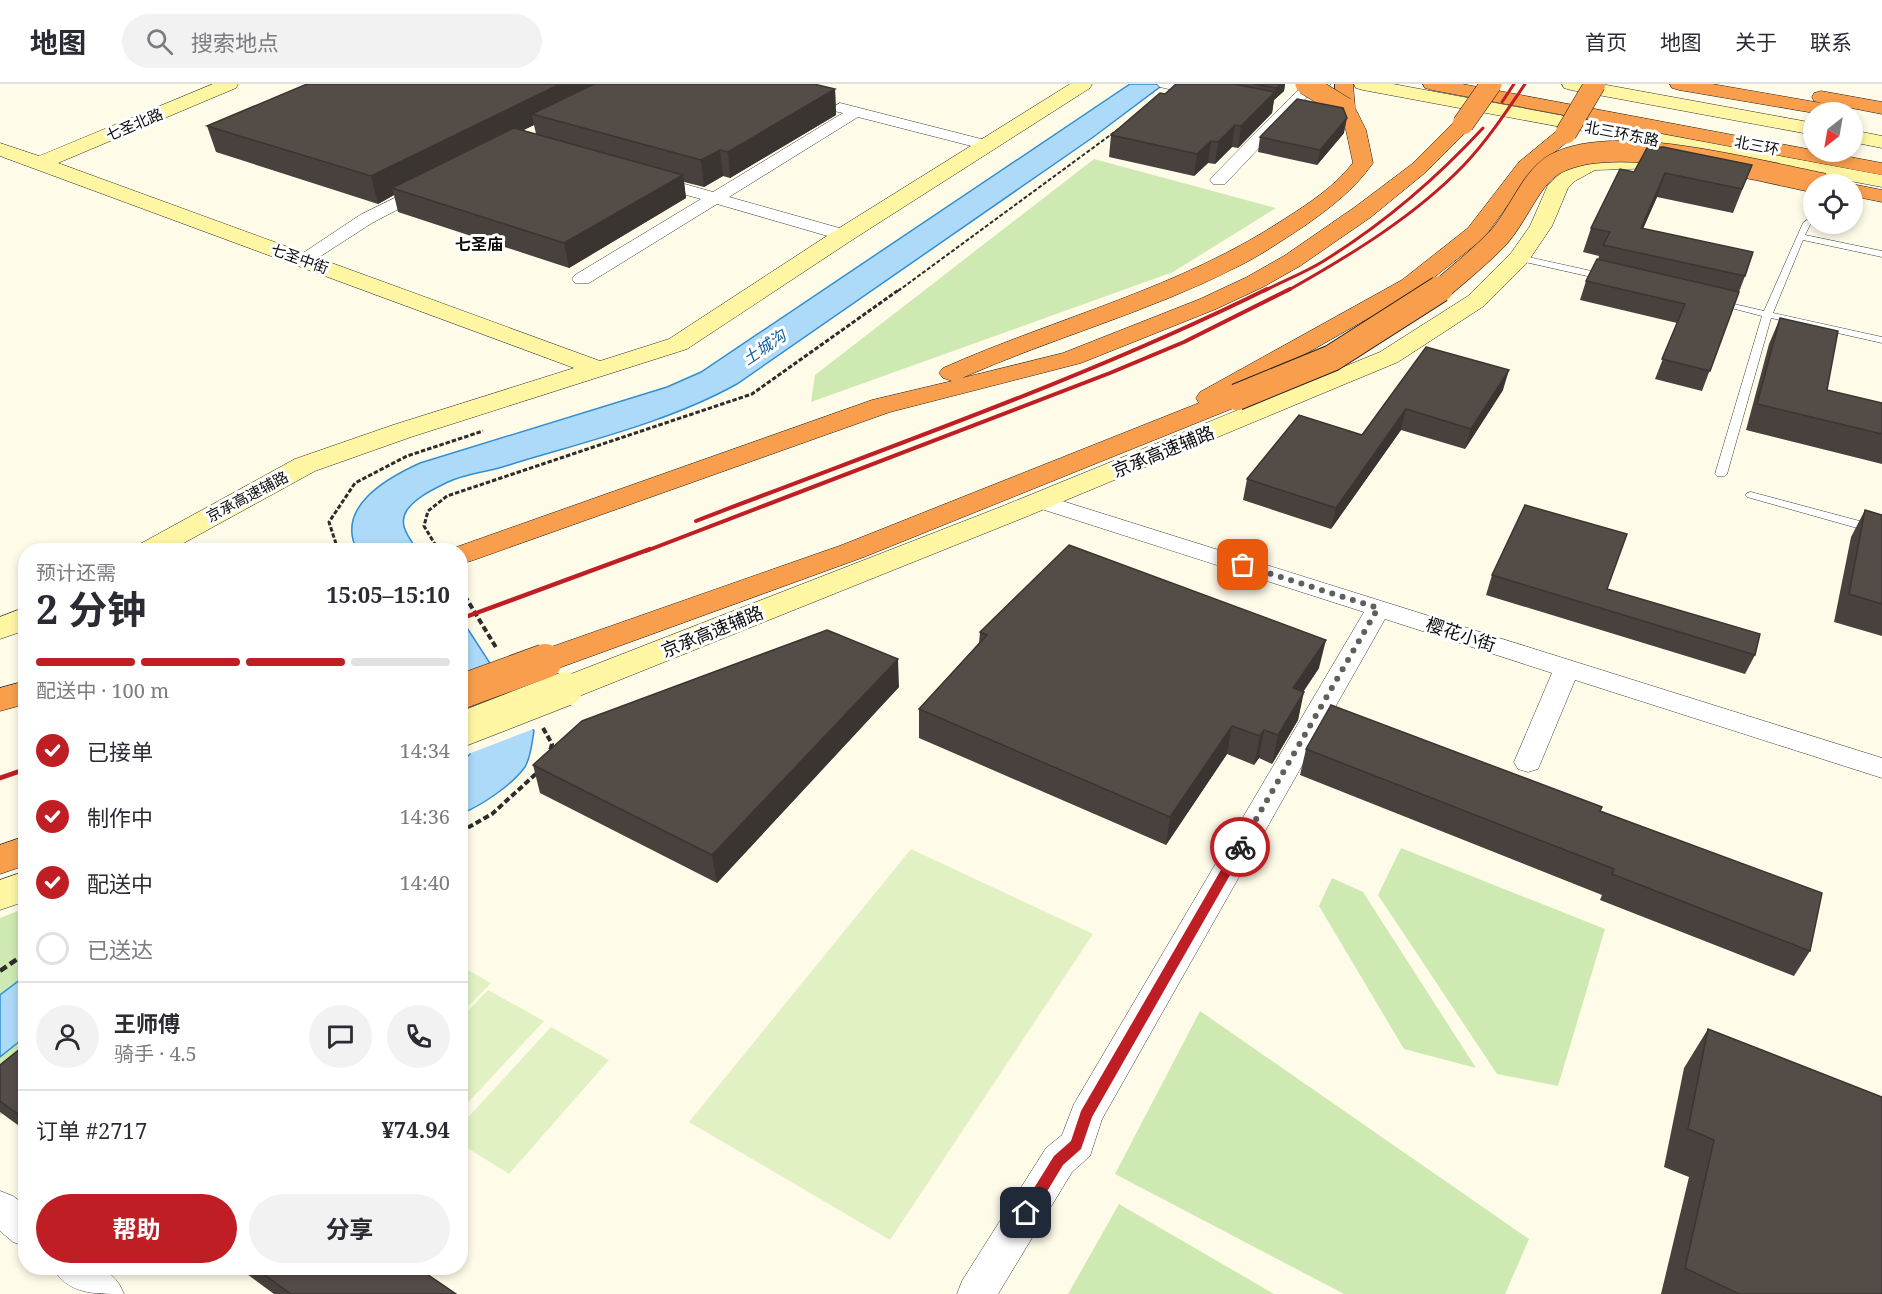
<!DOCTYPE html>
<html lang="zh">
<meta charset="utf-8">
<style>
:root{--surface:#fff;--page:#f2f2f3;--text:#2b2b33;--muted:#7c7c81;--line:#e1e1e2;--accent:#bf1f24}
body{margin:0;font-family:"Noto Serif","Noto Sans SC",serif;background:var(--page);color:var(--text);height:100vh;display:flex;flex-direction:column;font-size:22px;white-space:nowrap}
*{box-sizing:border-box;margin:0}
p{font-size:20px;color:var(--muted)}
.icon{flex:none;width:33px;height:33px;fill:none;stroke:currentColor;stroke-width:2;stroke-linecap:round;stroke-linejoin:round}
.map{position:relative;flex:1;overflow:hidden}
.sheet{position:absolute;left:18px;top:459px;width:450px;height:732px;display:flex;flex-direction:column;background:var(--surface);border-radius:24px;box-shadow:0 3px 9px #0003}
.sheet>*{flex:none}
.needle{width:39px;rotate:211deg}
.fabs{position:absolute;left:1803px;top:18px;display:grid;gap:12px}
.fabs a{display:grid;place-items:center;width:60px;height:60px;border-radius:50%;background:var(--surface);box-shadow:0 3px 9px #0003;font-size:30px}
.pin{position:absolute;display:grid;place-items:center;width:51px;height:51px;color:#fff;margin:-26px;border-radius:12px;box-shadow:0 3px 9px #0006}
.courier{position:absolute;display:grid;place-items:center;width:60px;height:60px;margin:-30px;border:4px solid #bf1f24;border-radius:50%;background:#fff;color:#222;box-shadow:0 2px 8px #0007}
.head em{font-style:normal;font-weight:700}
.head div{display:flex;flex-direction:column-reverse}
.head{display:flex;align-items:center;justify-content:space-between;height:102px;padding:0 18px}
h1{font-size:39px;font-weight:700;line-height:45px}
.bar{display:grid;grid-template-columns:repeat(4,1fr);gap:9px 6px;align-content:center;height:72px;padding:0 18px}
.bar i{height:8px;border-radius:4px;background:var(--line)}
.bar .on{background:var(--accent)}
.bar p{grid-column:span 4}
.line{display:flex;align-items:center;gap:15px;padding:0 18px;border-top:2px solid var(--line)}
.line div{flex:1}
.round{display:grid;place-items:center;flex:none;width:63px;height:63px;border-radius:32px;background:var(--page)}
ol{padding:0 18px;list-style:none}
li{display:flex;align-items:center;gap:18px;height:66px}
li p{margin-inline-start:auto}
li .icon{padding:6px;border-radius:50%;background:var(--accent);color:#fff;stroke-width:4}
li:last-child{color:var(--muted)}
li i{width:33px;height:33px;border:3px solid var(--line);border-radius:50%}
.primary-button{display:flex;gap:12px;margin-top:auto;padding:12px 18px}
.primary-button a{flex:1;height:69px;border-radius:36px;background:var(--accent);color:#fff;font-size:24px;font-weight:700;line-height:69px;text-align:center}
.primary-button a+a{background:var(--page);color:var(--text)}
header{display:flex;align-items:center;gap:36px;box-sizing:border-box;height:84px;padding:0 30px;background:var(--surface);border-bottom:2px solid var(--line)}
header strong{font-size:28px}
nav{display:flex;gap:33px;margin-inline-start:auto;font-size:21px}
.search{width:420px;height:54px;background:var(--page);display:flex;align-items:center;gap:15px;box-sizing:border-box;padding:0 21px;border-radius:33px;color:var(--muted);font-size:22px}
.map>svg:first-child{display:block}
.green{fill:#ceeab2}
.pitch{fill:#e1f1c4}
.water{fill:#acdaf8;stroke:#318fd1;stroke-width:1.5}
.pier{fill:#fffbe9}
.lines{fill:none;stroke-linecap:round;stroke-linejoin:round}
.lane-casing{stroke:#3e3e3e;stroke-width:1}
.street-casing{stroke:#3e3e3e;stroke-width:1}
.secondary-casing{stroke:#2d2d2d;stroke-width:1}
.highway-casing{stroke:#1c1c1c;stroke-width:1}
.path-far3{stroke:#2d2d2d;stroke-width:2;stroke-dasharray:4 2;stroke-linecap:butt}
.path-far2{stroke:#2d2d2d;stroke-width:3;stroke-dasharray:4.5 2;stroke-linecap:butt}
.path-far1{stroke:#2d2d2d;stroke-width:4;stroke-dasharray:6 3;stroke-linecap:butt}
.path{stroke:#2d2d2d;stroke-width:4.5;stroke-dasharray:8 4;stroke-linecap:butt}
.lane{fill:#fff;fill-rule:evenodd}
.street{fill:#fff;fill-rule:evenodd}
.secondary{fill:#fff6a4;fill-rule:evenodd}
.highway{fill:#f99e4d;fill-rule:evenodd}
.rail-far2{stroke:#bf1f24;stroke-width:3}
.rail-far1{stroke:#bf1f24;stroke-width:4}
.rail{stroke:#bf1f24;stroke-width:4.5}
.secondary-bridge-casing{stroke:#2d2d2d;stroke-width:35;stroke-linecap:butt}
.highway-bridge-far2-casing{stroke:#1c1c1c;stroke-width:22;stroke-linecap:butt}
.highway-bridge-far1-casing{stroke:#1c1c1c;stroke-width:28;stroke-linecap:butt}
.highway-bridge-casing{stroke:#1c1c1c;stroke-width:35;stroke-linecap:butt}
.secondary-bridge{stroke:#fff6a4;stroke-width:34}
.highway-bridge-far2{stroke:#f99e4d;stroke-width:21}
.highway-bridge-far1{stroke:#f99e4d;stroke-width:26}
.highway-bridge{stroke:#f99e4d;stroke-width:34}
.wall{fill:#48413d;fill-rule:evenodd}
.shaded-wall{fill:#3b3532}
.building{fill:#544c47;stroke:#3b3532;stroke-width:1.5}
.route{fill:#bf1f24}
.done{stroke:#605f59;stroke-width:6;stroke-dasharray:0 10.8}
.labels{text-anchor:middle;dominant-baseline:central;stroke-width:6;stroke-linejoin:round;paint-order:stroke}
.far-street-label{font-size:15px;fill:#0b0b0b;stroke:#fff}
.far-neighbourhood-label{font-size:16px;font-weight:bold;fill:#0b0b0b;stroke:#fff}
.far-water-label{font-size:16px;font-style:italic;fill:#115fa0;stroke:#fff}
.street-label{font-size:18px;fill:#0b0b0b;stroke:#fff}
</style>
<header>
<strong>地图</strong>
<div class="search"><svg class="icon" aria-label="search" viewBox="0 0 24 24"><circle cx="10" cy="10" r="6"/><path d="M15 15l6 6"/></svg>搜索地点</div>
<nav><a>首页</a><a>地图</a><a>关于</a><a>联系</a></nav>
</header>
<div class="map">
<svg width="1882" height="1210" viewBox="0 0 1882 1210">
<rect width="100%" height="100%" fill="#fffbe9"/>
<!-- green -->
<g class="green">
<path d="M1094 75 1276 124 1173 188 811 318 815 291Z"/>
<path d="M1401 764 1605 845 1558 1002 1497 990 1378 811Z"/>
<path d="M1332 794 1363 808 1476 984 1404 965 1319 822Z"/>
<path d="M25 824V1010L0 1032V834Z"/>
<path d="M1200 927 1529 1155 1505 1210H1344L1115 1090Z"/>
<path d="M1119 1120 1274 1210H1068Z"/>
</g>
<!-- pitch -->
<g class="pitch">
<path d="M911 765 1093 850 890 1156 689 1038Z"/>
<path d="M461 882 491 899 461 930Z"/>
<path d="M488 906 544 937 461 1026V934Z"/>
<path d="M551 943 609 976 509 1090 461 1060V1041Z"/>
</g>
<!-- water -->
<g class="water">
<path d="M1130 0H1164L1092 54 737 300C669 338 584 358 509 381 489 388 467 389 448 398 434 405 416 413 407 426 397 441 410 454 417 466H357C335 423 387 394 420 379L667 303 701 288Z"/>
<path d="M460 533 534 647C532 658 531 673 525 683 511 702 482 721 461 730V679L470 670 471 660 461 642Z"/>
<path d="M25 892V953L0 973V911Z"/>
</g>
<!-- pier -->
<path class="pier" d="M514 610 536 644 463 672 467 668 468 660Z"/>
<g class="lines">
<defs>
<g id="lane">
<path d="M1807 136 1811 139 1805 151 1882 167V173L1803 156 1773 229 1882 253V259L1771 234 1727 390 1725 392H1717L1715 390 1762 232 1712 219 1717 216 1764 227 1803 139Z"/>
<path d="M1519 171 1605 190 1610 193 1605 196 1516 176 1514 174Z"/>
<path d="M1751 408 1882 443V451L1747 413 1745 411 1747 409Z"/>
</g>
<g id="street">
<path d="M1157 0H1186L1215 7 1218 10 1210 15 1160 3Z"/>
<path d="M1310 0H1331L1308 12 1225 100H1213L1210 96 1213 92 1298 6Z"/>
<path d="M840 19 993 58 995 61 987 66 858 33 729 113 850 147 853 151 850 155H838L717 120 589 199H575L572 195 575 191 701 115 643 99 640 95 643 91 649 90 713 108 843 29 834 27 832 24Z"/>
<path d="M427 98 433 99 436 103 433 107 372 139 310 179H296L294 175 360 131Z"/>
<path d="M1040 410 1882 674V694L1575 596 1538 685 1528 688 1518 685 1514 678 1552 589 1385 535 1102 1035 1090 1072 1072 1088 998 1210H957L962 1197 1046 1064 1062 1051 1074 1020 1364 528 1032 422 1028 417 1032 412Z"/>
<path d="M0 1107 13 1112 26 1122V1163L13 1158 0 1147Z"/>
<path d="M53 1184C84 1181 111 1177 124 1210 92 1210 68 1210 53 1184Z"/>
</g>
<g id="secondary">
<path d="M213 0H238L236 4 58 79 600 277 669 255 836 146 1070 0H1092L1090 4 852 156 687 265 411 353 315 387 171 466H135L140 460 295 375 393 341 574 284 0 72V59L39 72Z"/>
<path d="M1354 0H1393L1882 91V103L1363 6 1356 4Z"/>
<path d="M1562 0H1601L1814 39V51L1571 6 1564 4Z"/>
<path d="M1852 46 1882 52V64L1852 58Z"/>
<path d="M1636 71 1666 74 1669 78 1666 82 1659 84 1595 86 1575 97 1568 104 1552 142 1527 179 1484 222 1398 278 1023 434 577 613 565 616 553 613 548 605 553 597 1003 422 1380 268 1468 212 1511 169 1530 142 1548 101 1561 89 1590 74Z"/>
<path d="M26 523V546L0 555V533Z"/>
<path d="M26 787V817L0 826V796Z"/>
</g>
<g id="highway">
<path d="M1335 0H1353L1355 24 1366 46 1373 79C1354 106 1330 124 1303 143 1281 157 1260 172 1237 183 1149 228 1052 254 962 294L1063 269 1200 215 1247 193 1284 172 1355 123 1412 80 1456 36H1470L1473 40 1470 44 1426 88 1371 133 1300 182 1263 203 1216 225 1081 279 890 328 471 477 460 480V466H448L872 316 952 297 943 294 939 289 943 284C1058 233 1181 204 1286 134 1311 118 1335 102 1353 79L1346 46 1335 24Z"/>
<path d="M1423 0H1462L1882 79V91L1432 6 1425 4Z"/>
<path d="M1670 0H1712L1821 19 1814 17 1812 13 1814 9 1821 7 1882 18V30L1846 23 1851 28 1814 29 1679 6 1672 4Z"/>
<path d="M1566 43 1573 45 1576 49 1573 53 1533 86 1484 154 1418 206 1242 306 1246 307 1250 313 1246 319 864 473 556 585 545 588 534 585 529 577 534 569 842 461 1199 319 1196 314 1200 308 1402 196 1468 144 1519 78 1559 45Z"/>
<path d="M1849 100H1852L1882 106V118L1852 112V100Z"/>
<path d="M26 597V620L0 627V604Z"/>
<path d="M26 752V781L0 790V761Z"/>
</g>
</defs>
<!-- lane casing -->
<use href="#lane" class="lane-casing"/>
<!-- street casing -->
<use href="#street" class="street-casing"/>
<!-- secondary casing -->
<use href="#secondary" class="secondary-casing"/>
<!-- highway casing -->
<use href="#highway" class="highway-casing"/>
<!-- path-far3 -->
<path class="path-far3" d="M898 207 1120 44"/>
<!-- path-far2 -->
<g class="path-far2">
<path d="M436 462 424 442 428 427 447 412 752 310 900 205"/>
<path d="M338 466 329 438 355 399 407 372 483 347"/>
</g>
<!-- path-far1 -->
<g class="path-far1">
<path d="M460 504 497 565"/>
<path d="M543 644 552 660 550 667"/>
<path d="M460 748 492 730 538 688"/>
</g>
<!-- path -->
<path class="path" d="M0 887 26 869"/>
<!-- lane -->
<use href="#lane" class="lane"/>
<!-- street -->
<use href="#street" class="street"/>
<!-- secondary -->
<use href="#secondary" class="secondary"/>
<!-- highway -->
<use href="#highway" class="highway"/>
<!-- rail-far2 -->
<g class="rail-far2">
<path d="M1502 18 1514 0"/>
<path d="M1264 207C1283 197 1304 189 1322 178 1382 141 1435 96 1483 44"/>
<path d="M1287 207C1349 172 1414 133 1464 81 1487 57 1506 28 1525 0"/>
</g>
<!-- rail-far1 -->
<g class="rail-far1">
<path d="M696 437C887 363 1083 296 1267 205"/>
<path d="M646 467 1110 289 1184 258 1290 205"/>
</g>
<!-- rail -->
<g class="rail">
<path d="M460 535 650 465"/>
<path d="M0 694 26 685"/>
</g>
<defs>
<path id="secondary-bridge" d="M460 646 565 605"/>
<g id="highway-bridge-far2">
<path d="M1306 0 1345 24"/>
<path d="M1463 40 1491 0"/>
<path d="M1566 49 1595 0"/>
<path d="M1439 207C1458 190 1479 174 1497 155 1517 135 1530 94 1555 80 1615 47 1757 87 1824 100"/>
</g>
<path id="highway-bridge-far1" d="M1237 313 1332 274 1440 205"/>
<path id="highway-bridge" d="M460 608 545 577"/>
</defs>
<!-- secondary-bridge casing -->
<use href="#secondary-bridge" class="secondary-bridge-casing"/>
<!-- highway-bridge-far2 casing -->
<use href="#highway-bridge-far2" class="highway-bridge-far2-casing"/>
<!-- highway-bridge-far1 casing -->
<use href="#highway-bridge-far1" class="highway-bridge-far1-casing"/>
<!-- highway-bridge casing -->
<use href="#highway-bridge" class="highway-bridge-casing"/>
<!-- secondary-bridge -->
<use href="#secondary-bridge" class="secondary-bridge"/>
<!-- highway-bridge-far2 -->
<use href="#highway-bridge-far2" class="highway-bridge-far2"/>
<!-- highway-bridge-far1 -->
<use href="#highway-bridge-far1" class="highway-bridge-far1"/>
<!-- highway-bridge -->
<use href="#highway-bridge" class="highway-bridge"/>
</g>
<!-- wall -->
<g class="wall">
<path d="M1176 0H1285L1284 7 1274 16 1272 29 1238 64 1232 63 1215 80 1208 79 1194 92 1109 73 1111 51 1165 10Z"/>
<path d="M835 5 836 31 730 94 723 92 704 103 684 98 686 114 569 184 398 128 394 111 378 120 216 68 207 42ZM534 41 536 50 523 46Z"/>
<path d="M1344 49 1317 81 1258 68 1260 53Z"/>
<path d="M1752 81 1733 129 1657 113 1643 145 1745 192 1702 307 1655 295 1677 239 1580 216 1586 197 1598 176 1599 172 1583 168 1591 144 1634 88Z"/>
<path d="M1780 234 1827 306 1882 319V380L1746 346 1769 260Z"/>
<path d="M1426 263 1503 306 1465 365 1401 346 1331 445 1243 416 1247 395 1362 351Z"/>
<path d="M1865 426 1882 431V552L1834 538 1851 453Z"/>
<path d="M1492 491 1755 571 1745 590 1486 511Z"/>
<path d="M980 548 1319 584 1303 608 1298 636 1272 680 1259 674 1254 681 1227 670 1166 761 919 654V625L979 559Z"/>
<path d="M899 603 717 799 540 709 533 681Z"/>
<path d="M1306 665 1600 727 1810 867 1794 892 1600 816 1602 811 1300 691Z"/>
<path d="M1708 945 1882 1210H1661L1689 1093 1664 1083 1684 984Z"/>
<path d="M26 960V1047L0 1028V981Z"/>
<path d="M209 1184H225L218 1190Z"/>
<path d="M239 1184H418L456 1210H274Z"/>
</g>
<!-- shaded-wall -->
<g class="shaded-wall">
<path d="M560 0H615L532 30 534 41 402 107 392 104 394 111 378 120 371 92Z"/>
<path d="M1281 0H1285L1284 7 1274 16 1276 4Z"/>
<path d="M835 5 836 31 730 94 728 68Z"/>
<path d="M1275 8 1272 29 1238 64 1241 42Z"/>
<path d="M1347 34 1344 49 1317 81 1320 66Z"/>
<path d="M1235 41 1232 63 1215 80 1218 58Z"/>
<path d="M1211 57 1208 79 1194 92 1197 70Z"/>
<path d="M720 66 723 92 704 103 701 76Z"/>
<path d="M1665 89 1657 113 1632 169 1641 144Z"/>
<path d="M683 91 686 114 569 184 564 159Z"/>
<path d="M1509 286 1503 306 1465 365 1471 345Z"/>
<path d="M1406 325 1401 346 1331 445 1336 424Z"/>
<path d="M1326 556 1319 584 1287 632 1293 604Z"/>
<path d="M898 575 899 603 717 799 712 771Z"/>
<path d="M1304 608 1298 636 1272 680 1278 651Z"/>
<path d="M1232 642 1227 670 1166 761 1170 733Z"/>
<path d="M1264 646 1259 674 1254 681 1260 652Z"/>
<path d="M213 1184H225L218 1190Z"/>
</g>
<!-- building -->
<g class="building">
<path d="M307 0H560L371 92 207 42Z"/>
<path d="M594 0H814L835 5 728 68 720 66 701 76 532 30Z"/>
<path d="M1176 0H1234L1275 8 1241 42 1235 41 1218 58 1211 57 1197 70 1111 51 1160 9 1165 10Z"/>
<path d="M1255 0H1281L1276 4Z"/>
<path d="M1297 15 1343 24 1347 34 1320 66 1260 53Z"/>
<path d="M514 44 683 91 564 159 392 104Z"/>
<path d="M1663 63 1752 81 1742 105 1665 89 1641 144 1753 168 1745 192 1603 161 1610 148 1591 144 1620 85 1634 88 1647 64Z"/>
<path d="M1597 175 1739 208 1710 287 1662 275 1685 220 1586 197Z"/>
<path d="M1780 234 1838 247 1827 306 1882 319V350L1757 320Z"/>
<path d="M1426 263 1509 286 1471 345 1406 325 1336 424 1247 395 1299 331 1362 351Z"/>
<path d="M1525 421 1627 450 1607 505 1760 550 1755 571 1492 491Z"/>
<path d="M1865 426 1882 431V520L1849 510Z"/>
<path d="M1069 461 1326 556 1293 604 1304 608 1278 651 1264 646 1260 652 1232 642 1170 733 919 625 987 551 980 548Z"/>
<path d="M827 546 898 575 712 771 533 681 582 637Z"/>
<path d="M1331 621 1602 723 1600 727 1822 809 1810 867 1612 790 1614 785 1306 665Z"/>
<path d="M1708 945 1882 1013V1210H1739L1685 1184 1714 1056 1688 1045Z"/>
<path d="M26 960V1036L0 1017V981Z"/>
<path d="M255 1184H418L456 1210H291Z"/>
</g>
<!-- route -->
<path class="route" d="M1240 759 1246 763 1092 1033 1081 1065 1063 1081 1031 1134 1026 1136 1021 1134 1019 1129 1021 1125 1054 1072 1071 1057 1081 1027 1236 760Z"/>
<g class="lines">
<!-- done -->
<path class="done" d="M1240 763 1378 524 1243 481"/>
</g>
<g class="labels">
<!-- far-street labels -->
<g class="far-street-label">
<text transform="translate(134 40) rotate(-23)">七圣北路</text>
<text transform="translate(1622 49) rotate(11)">北三环东路</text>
<text transform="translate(1757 61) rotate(11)">北三环</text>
<text transform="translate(300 174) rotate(20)">七圣中街</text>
<text transform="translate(247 412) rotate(-28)">京承高速辅路</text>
</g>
<!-- far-neighbourhood labels -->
<g class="far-neighbourhood-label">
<text x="479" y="160">七圣庙</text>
</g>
<!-- far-water labels -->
<g class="far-water-label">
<text transform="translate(764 263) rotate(-34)">土城沟</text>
</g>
<!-- street labels -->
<g class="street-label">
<text transform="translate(1163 367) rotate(-22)">京承高速辅路</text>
<text transform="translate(712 547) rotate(-22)">京承高速辅路</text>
<text transform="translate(1461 550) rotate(18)">樱花小街</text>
</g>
</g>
</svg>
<div class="fabs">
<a><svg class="needle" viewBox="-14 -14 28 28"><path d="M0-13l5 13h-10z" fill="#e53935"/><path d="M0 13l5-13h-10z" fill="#7c7c81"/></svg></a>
<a><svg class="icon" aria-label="locate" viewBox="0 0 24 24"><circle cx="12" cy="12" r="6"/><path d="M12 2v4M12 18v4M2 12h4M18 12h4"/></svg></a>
</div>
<div class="pin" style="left:1243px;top:481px;background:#ea580c"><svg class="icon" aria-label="bag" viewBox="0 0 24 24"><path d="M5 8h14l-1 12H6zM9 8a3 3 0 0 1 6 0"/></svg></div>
<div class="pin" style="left:1026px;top:1129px;background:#1f2937"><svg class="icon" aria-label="home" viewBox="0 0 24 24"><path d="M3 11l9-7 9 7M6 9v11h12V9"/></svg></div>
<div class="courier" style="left:1240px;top:763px"><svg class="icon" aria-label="bike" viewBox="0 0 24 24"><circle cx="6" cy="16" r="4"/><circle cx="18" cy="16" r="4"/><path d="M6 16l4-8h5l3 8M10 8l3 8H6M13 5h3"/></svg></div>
<section class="sheet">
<div class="head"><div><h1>2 分钟</h1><p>预计还需</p></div><em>15:05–15:10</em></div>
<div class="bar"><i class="on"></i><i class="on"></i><i class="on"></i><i></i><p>配送中 · 100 m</p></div>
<ol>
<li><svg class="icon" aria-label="check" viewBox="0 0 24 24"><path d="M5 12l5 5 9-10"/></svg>已接单<p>14:34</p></li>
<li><svg class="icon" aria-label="check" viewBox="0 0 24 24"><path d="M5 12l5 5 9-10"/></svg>制作中<p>14:36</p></li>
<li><svg class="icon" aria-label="check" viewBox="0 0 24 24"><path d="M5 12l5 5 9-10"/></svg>配送中<p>14:40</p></li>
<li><i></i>已送达</li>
</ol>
<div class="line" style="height:108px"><a class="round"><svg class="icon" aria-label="person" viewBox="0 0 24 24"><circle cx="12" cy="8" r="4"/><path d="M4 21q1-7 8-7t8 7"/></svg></a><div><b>王师傅</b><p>骑手 · 4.5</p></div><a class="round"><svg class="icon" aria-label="chat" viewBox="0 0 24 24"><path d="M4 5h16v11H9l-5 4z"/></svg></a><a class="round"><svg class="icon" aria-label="phone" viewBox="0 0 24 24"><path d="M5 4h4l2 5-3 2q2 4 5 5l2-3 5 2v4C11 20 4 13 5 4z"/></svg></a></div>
<div class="line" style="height:78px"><div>订单 #2717</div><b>¥74.94</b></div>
<div class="primary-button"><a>帮助</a><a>分享</a></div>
</section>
</div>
